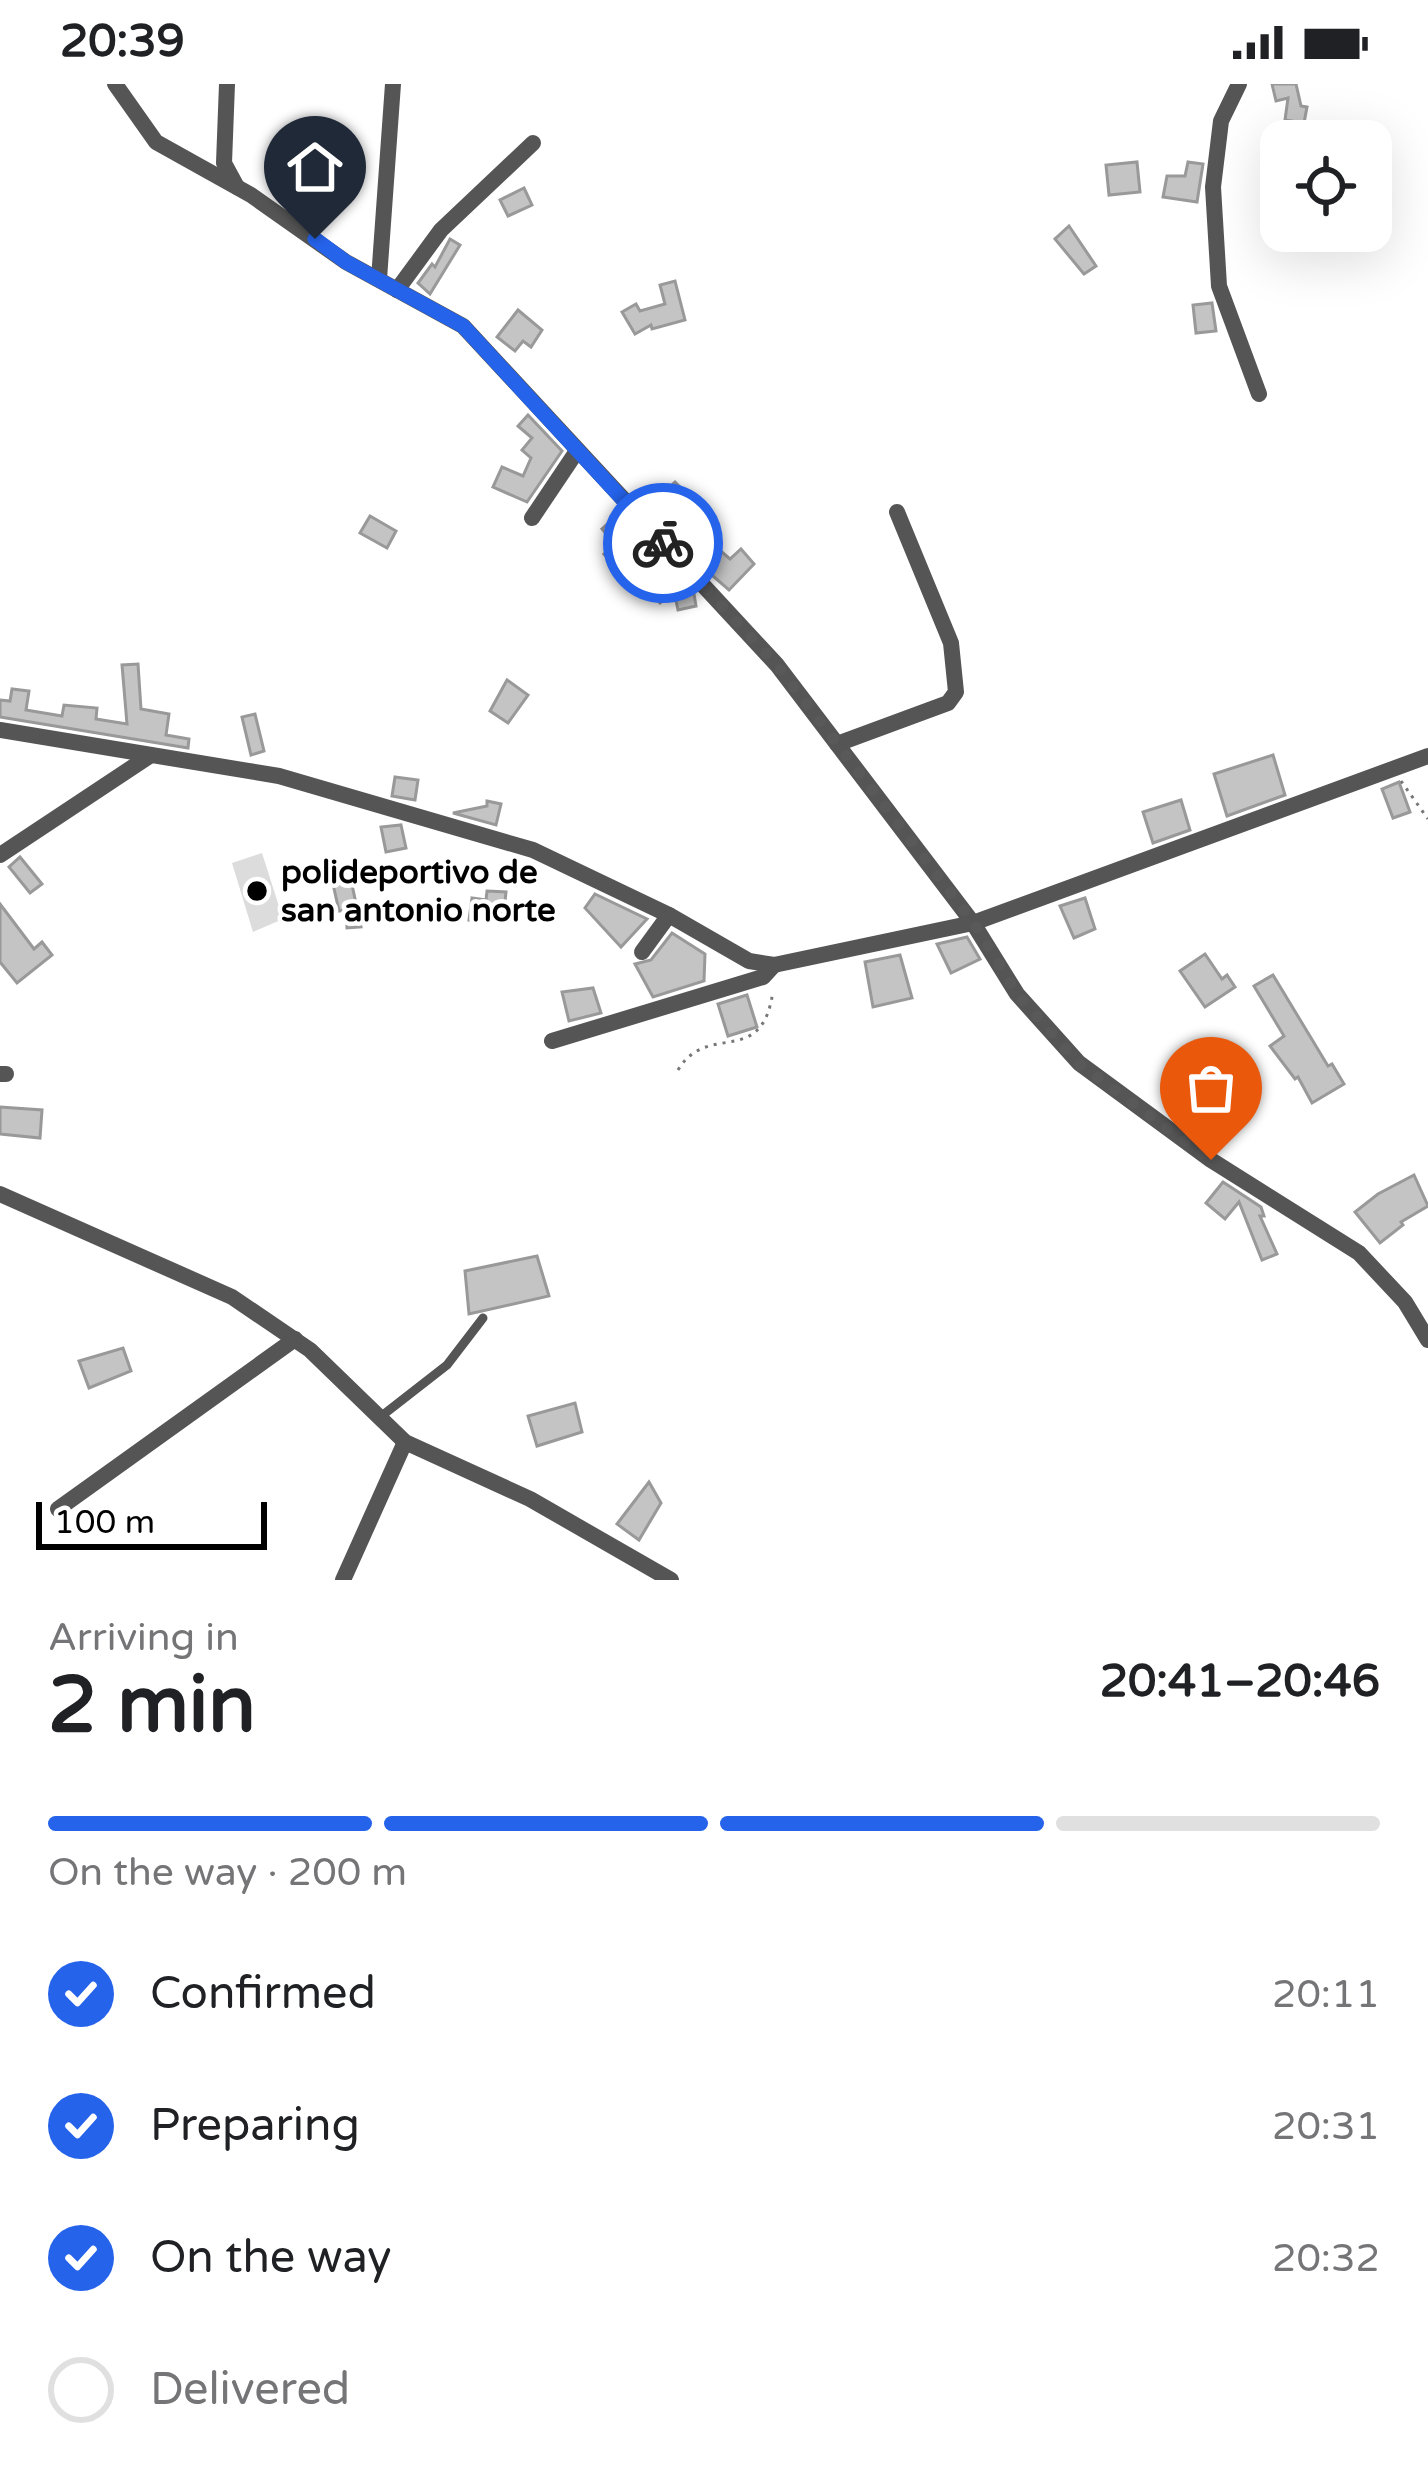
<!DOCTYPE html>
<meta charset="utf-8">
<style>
:root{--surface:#fff;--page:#f2f2f2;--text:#202124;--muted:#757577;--line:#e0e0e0;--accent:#2563eb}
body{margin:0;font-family:"Varela Round",sans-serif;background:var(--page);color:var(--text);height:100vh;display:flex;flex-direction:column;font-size:45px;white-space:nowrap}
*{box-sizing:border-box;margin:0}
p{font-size:39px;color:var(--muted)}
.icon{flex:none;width:66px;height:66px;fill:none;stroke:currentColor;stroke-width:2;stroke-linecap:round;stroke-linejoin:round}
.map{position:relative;height:1496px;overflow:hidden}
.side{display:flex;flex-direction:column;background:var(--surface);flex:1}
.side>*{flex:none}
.buttons{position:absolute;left:1260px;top:36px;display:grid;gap:24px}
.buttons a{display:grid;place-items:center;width:132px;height:132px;border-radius:24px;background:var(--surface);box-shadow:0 12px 48px #0002;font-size:60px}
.scale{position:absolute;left:36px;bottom:30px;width:231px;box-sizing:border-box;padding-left:12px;border:6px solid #000;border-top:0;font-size:33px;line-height:42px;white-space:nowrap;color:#000;-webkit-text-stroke:9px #fff;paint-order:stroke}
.pin{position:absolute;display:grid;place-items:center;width:102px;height:102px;color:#fff;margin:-123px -51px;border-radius:50% 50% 50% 0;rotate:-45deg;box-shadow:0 0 12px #0007}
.pin .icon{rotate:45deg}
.courier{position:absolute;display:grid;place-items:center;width:120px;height:120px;margin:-60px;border:9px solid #2563eb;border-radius:50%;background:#fff;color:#222;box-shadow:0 3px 15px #0007}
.summary em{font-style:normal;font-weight:800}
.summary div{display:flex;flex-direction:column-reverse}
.summary{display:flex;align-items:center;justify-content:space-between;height:204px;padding:0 48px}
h1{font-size:78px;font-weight:800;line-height:90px}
.bar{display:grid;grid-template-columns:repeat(4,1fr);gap:18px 12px;align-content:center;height:144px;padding:0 48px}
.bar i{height:15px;border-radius:9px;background:var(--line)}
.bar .on{background:var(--accent)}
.bar p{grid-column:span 4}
ol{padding:0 48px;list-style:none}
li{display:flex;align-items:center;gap:36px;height:132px}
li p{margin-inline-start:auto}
li .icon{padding:12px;border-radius:50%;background:var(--accent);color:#fff;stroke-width:4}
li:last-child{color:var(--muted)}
li i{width:66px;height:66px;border:6px solid var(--line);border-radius:50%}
.status{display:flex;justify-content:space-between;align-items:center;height:84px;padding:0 60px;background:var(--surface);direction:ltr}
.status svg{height:33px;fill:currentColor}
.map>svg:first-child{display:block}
.green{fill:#dcdcdc}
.building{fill:#c4c4c4;stroke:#999;stroke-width:3}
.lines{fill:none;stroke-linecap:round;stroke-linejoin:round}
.path{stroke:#777;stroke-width:3;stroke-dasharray:3 6;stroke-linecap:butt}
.service{stroke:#555;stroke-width:9}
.minor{stroke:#555;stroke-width:16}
.done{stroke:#595959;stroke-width:12;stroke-dasharray:0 21.6}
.route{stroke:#2563eb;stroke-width:15}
.poi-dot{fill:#000;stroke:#fff;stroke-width:4.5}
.labels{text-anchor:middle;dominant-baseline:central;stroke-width:9;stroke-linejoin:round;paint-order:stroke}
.poi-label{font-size:33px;font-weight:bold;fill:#000;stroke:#fff;text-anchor:start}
</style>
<div class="status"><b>20:39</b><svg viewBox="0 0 49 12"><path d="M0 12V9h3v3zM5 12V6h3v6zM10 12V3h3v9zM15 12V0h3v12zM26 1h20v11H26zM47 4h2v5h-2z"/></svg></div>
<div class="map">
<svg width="1428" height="1496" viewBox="0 0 1428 1496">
<rect width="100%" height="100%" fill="#fff"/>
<!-- green -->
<path class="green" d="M262 769 283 835 253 848 232 779Z"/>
<!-- building -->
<g class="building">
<path d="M1272 0H1296L1301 22 1307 23 1304 39 1285 36 1288 14 1276 17Z"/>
<path d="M1137 78 1140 108 1109 111 1106 81Z"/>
<path d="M1188 78 1203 80 1197 118 1163 113 1167 92H1185Z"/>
<path d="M524 104 532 121 508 132 500 116Z"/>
<path d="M1069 142 1096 182 1084 190 1055 155Z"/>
<path d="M450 155 460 161 430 210 418 199 432 180 435 183Z"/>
<path d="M675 197 685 236 652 245 651 241 635 250 622 228 636 220 640 227 665 220 660 201Z"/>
<path d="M1212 219 1216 247 1196 249 1193 221Z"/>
<path d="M518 226 542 246 531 263 523 257 515 267 497 253Z"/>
<path d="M528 331 562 367 527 418 493 403 502 383 523 392 531 374 522 366 532 354 518 342Z"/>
<path d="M675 398 684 407 655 430 640 415 658 406 661 411Z"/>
<path d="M370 432 396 447 387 464 360 449Z"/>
<path d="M612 436 621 447 627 442 639 463 643 460 679 500 682 498 694 510 696 522 678 526 674 507 660 519 643 500 637 506 604 470 615 460 602 445Z"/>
<path d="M741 465 754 480 729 506 706 486 722 468 730 475Z"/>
<path d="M138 580 141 625 169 630 166 651 189 655 188 664 0 633V616L10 617 12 605 29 607 26 626 62 632 64 621 97 624 96 635 127 640 122 581Z"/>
<path d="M507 596 528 611 508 639 490 627Z"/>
<path d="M255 630 264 667 251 671 242 633Z"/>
<path d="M1273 671 1285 711 1227 732 1214 690Z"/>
<path d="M395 693 418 696 415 716 392 712Z"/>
<path d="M1399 698 1410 728 1393 734 1382 705Z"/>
<path d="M1181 716 1190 746 1153 759 1143 728Z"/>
<path d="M487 717 501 720 496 741 453 729 487 722Z"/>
<path d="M401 741 406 764 386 768 381 743Z"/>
<path d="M20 773 42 800 30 809 9 783Z"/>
<path d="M351 796 361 843 347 844 346 826 339 827 333 800Z"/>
<path d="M487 807 506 808 503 838 469 836 472 814 486 816Z"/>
<path d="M595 810 647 835 621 863 585 824Z"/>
<path d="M1085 814 1095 845 1074 854 1060 822Z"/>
<path d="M0 820 34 865 42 858 52 871 17 899 0 878Z"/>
<path d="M672 849 705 870 704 897 653 913 635 880 651 876Z"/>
<path d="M967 853 980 875 951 889 937 860Z"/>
<path d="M1205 870 1222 895 1227 891 1235 903 1205 923 1180 887Z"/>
<path d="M900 871 912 914 873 923 865 878Z"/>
<path d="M1273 891 1328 982 1332 980 1344 1000 1312 1019 1298 993 1295 995 1270 962 1284 952 1254 902Z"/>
<path d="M593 904 601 929 569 937 562 908Z"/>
<path d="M747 911 757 943 728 952 718 920Z"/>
<path d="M0 1023 42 1026 40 1054 0 1050Z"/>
<path d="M1414 1091 1428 1122 1401 1138 1403 1141 1380 1159 1355 1128 1378 1110Z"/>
<path d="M1223 1098 1261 1123 1264 1132H1260L1277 1170 1262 1176 1239 1118 1225 1135 1206 1119Z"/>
<path d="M537 1172 549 1212 469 1230 465 1187Z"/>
<path d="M123 1264 131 1287 89 1304 79 1277Z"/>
<path d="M575 1319 582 1348 537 1362 528 1332Z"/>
<path d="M649 1398 661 1419 639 1456 617 1440Z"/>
</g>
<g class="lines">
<!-- path -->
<g class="path">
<path d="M1401 697 1428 735"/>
<path d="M678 986C708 936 762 986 773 907"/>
</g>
<!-- service -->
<path class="service" d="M379 1334 447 1281 483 1234"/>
<!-- minor -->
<g class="minor">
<path d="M115 0 156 58 251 111 346 178 463 242 777 581 973 839 1017 910 1079 979 1211 1076 1359 1169 1405 1218 1428 1256"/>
<path d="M227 0 224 79 237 103"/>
<path d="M1239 0 1221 37 1213 103 1219 202 1259 310"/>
<path d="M379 195 393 0"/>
<path d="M397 206 441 146 533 59"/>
<path d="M532 434 577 367"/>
<path d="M0 646 279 692 533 766 669 831 749 877 774 881 973 839 1428 672"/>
<path d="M837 660 948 619 956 608 951 559 897 428"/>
<path d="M0 771 151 671"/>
<path d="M642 868 669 831"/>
<path d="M552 957 763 893 774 881"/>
<path d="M0 990H6"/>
<path d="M0 1110 232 1213 310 1266 405 1358 530 1415 671 1496"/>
<path d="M58 1425 295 1255"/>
<path d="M343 1496 405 1358"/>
</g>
</g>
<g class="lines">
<!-- done -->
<path class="done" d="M663 459 777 581 974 839 1017 910 1079 980 1211 1076"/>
<!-- route -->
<path class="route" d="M315 155 346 178 463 242 663 459"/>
</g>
<!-- markers -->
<circle class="poi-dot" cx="257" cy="807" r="12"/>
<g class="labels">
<!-- poi labels -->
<g class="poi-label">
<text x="281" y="788">polideportivo de<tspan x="281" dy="38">san antonio norte</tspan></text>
</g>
</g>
</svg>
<div class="buttons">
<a><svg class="icon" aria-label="locate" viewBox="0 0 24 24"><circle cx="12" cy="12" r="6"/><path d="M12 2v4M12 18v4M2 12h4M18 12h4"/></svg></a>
</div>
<div class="scale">100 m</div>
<div class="pin" style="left:1211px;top:1076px;background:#ea580c"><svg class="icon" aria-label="bag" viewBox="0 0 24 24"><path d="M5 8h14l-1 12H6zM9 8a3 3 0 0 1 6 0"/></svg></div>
<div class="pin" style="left:315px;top:155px;background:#1f2937"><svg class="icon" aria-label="home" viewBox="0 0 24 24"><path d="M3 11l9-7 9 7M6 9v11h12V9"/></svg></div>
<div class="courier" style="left:663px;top:459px"><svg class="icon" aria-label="bike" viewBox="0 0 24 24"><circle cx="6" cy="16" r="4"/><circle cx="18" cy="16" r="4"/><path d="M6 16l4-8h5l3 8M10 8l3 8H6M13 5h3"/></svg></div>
</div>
<section class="side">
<div class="summary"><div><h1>2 min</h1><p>Arriving in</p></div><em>20:41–20:46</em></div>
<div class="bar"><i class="on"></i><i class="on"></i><i class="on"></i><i></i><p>On the way · 200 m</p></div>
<ol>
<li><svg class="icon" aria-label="check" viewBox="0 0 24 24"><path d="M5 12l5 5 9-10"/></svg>Confirmed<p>20:11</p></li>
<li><svg class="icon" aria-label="check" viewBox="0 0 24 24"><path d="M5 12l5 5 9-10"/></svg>Preparing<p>20:31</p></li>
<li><svg class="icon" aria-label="check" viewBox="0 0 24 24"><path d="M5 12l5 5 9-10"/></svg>On the way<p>20:32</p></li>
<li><i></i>Delivered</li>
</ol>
</section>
